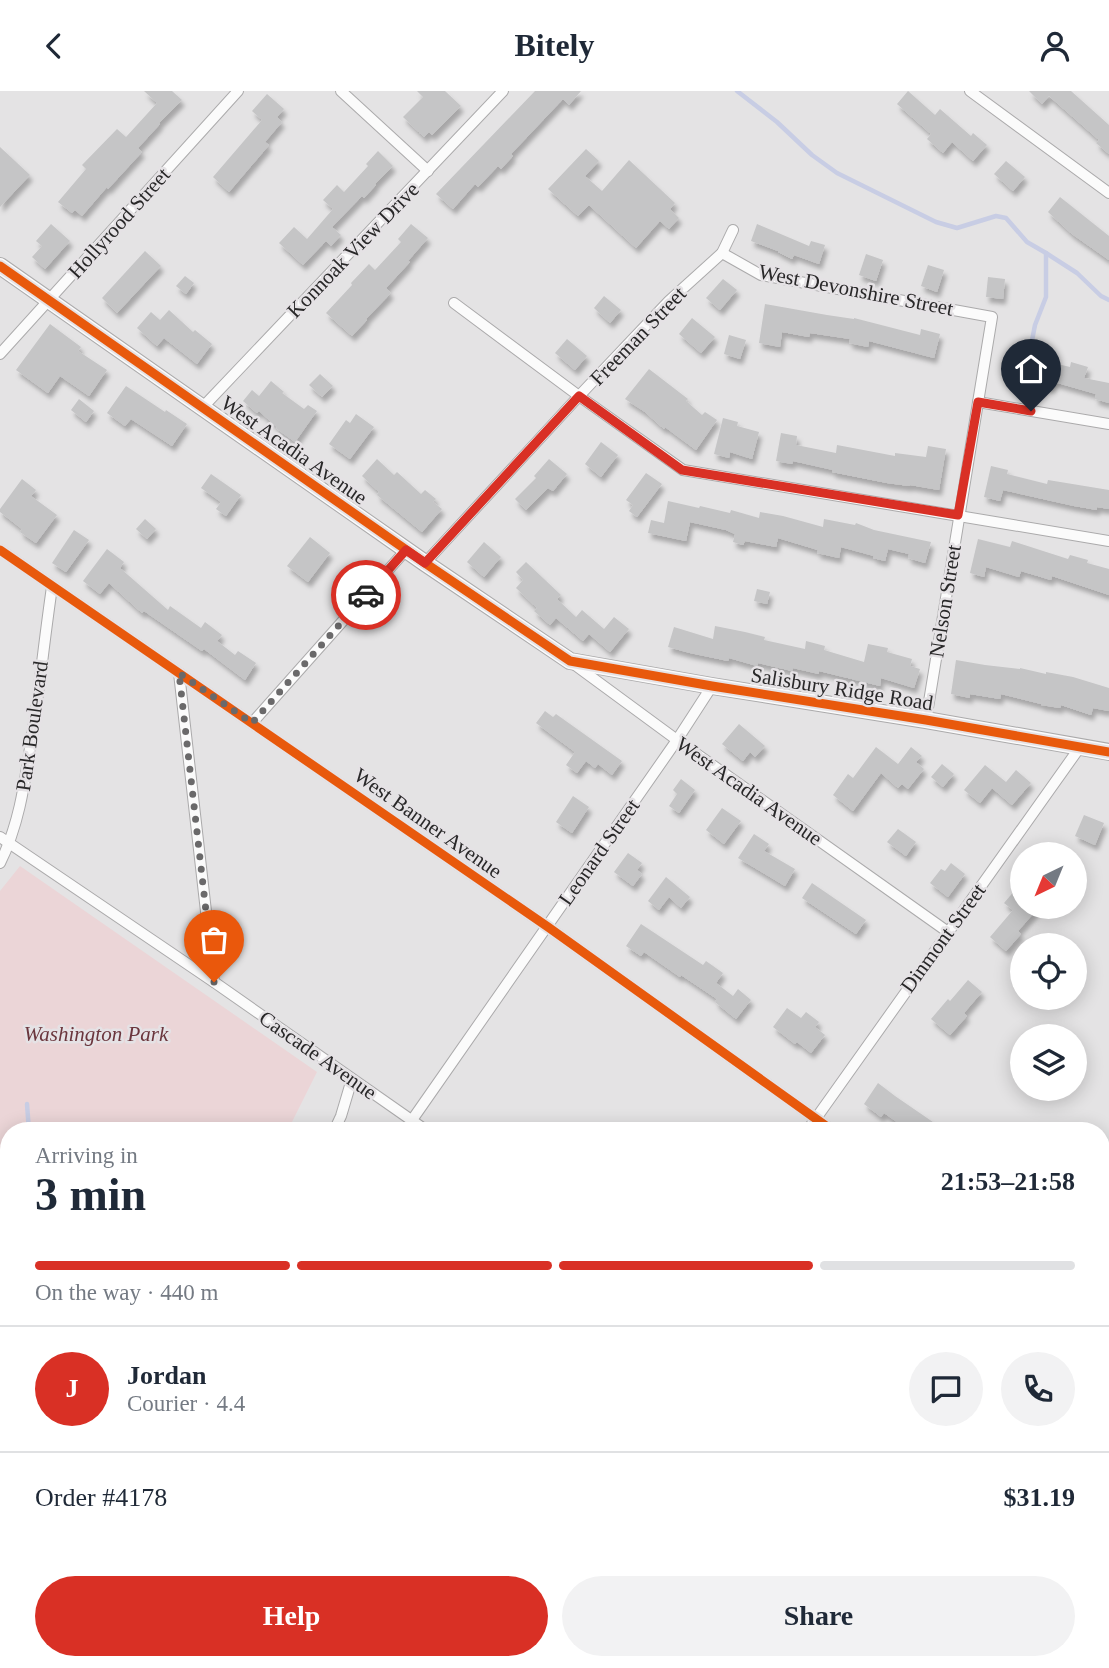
<!DOCTYPE html>
<meta charset="utf-8">
<style>
:root{--surface:#fff;--page:#f2f2f3;--text:#1f2937;--muted:#747a83;--line:#e0e1e3;--accent:#d93025}
body{margin:0;font-family:Georgia,serif;background:var(--page);color:var(--text);height:100vh;display:flex;flex-direction:column;font-size:26px;white-space:nowrap}
*{box-sizing:border-box;margin:0}
p{font-size:23px;color:var(--muted)}
.icon{flex:none;width:38px;height:38px;fill:none;stroke:currentColor;stroke-width:2;stroke-linecap:round;stroke-linejoin:round}
.map{position:relative;flex:1;overflow:hidden}
.side{position:absolute;left:0px;top:1031px;width:1110px;height:548px;display:flex;flex-direction:column;background:var(--surface);border-radius:28px 28px 0 0;box-shadow:0 4px 18px #0003}
.side>*{flex:none}
.needle{width:46px;rotate:223deg}
.controls{position:absolute;left:1010px;top:751px;display:grid;gap:14px}
.controls a{display:grid;place-items:center;width:77px;height:77px;border-radius:50%;background:var(--surface);box-shadow:0 4px 18px #0003;font-size:35px}
.pin{position:absolute;display:grid;place-items:center;width:60px;height:60px;color:#fff;margin:-72px -30px;border-radius:50% 50% 50% 0;rotate:-45deg;box-shadow:0 0 7px #0007}
.pin .icon{rotate:45deg}
.courier{position:absolute;display:grid;place-items:center;width:70px;height:70px;margin:-35px;border:5px solid #d93025;border-radius:50%;background:#fff;color:#222;box-shadow:0 2px 9px #0007}
.headline em{font-style:normal;font-weight:700}
.headline div{display:flex;flex-direction:column-reverse}
.headline{display:flex;align-items:center;justify-content:space-between;height:119px;padding:0 35px}
h1{font-size:46px;font-weight:700;line-height:52px}
.bar{display:grid;grid-template-columns:repeat(4,1fr);gap:10px 7px;align-content:center;height:84px;padding:0 35px}
.bar i{height:9px;border-radius:5px;background:var(--line)}
.bar .selected{background:var(--accent)}
.bar p{grid-column:span 4}
.line{display:flex;align-items:center;gap:18px;padding:0 35px;border-top:2px solid var(--line)}
.line div{flex:1}
.round{display:grid;place-items:center;flex:none;width:74px;height:74px;border-radius:37px;background:var(--page)}
.button{display:flex;gap:14px;margin-top:auto;padding:14px 35px}
.button a{flex:1;height:80px;border-radius:42px;background:var(--accent);color:#fff;font-size:28px;font-weight:700;line-height:80px;text-align:center}
.button a+a{background:var(--page);color:var(--text)}
header{display:flex;justify-content:space-between;align-items:center;height:91px;padding:0 35px;background:var(--surface);font-size:32px;font-weight:700}
.map>svg:first-child{display:block}
.green{fill:#ebd5d7}
.lines{fill:none;stroke-linecap:round;stroke-linejoin:round}
.stream{stroke:#c8cde4;stroke-width:4.5}
.building{fill:#c5c5c6;filter:url(#shadow)}
.street-casing{stroke:#abaaab;stroke-width:12}
.secondary-casing{stroke:#abaaab;stroke-width:18}
.street{stroke:#fbfbfb;stroke-width:10}
.secondary{stroke:#fbfbfb;stroke-width:16}
.cycleway-casing{stroke:#e5e2e5;stroke-width:13}
.cycleway{stroke:#e8590c;stroke-width:9}
.done{stroke:#6a696a;stroke-width:7;stroke-dasharray:0 12.6}
.route{stroke:#d93025;stroke-width:9}
.labels{text-anchor:middle;dominant-baseline:central;stroke-width:5;stroke-linejoin:round;paint-order:stroke}
.street-label{font-size:21px;fill:#292829;stroke:#e5e2e5}
.park-label{font-size:21px;font-style:italic;fill:#6b363d;stroke:#e5e2e5}
</style>
<header><svg class="icon" aria-label="back" viewBox="0 0 24 24"><path d="M15 5l-7 7 7 7"/></svg>Bitely<svg class="icon" aria-label="person" viewBox="0 0 24 24"><circle cx="12" cy="8" r="4"/><path d="M4 21q1-7 8-7t8 7"/></svg></header>
<div class="map">
<svg width="1109" height="1577" viewBox="0 0 1109 1577">
<defs>
<filter id="shadow"><feDropShadow dx="3" dy="5.5" stdDeviation="2" flood-color="#0004"/></filter>
</defs>
<rect width="100%" height="100%" fill="#e4e3e4"/>
<!-- green -->
<path class="green" d="M20 775 317 981 288 1039 9 1040V1570H327L337 1577H0V800Z"/>
<g class="lines">
<!-- stream -->
<g class="stream">
<path d="M737 0 777 31 812 64 837 82 936 131 957 137 996 125 1006 127 1027 151 1046 162 1077 182 1101 205 1109 209"/>
<path d="M1030 260 1035 234 1046 206V162"/>
<path d="M27 1013 29 1040"/>
<path d="M236 1570 247 1577"/>
</g>
</g>
<!-- building -->
<g class="building">
<path d="M144 0H172L182 9 159 32 160 33 138 57 142 61 108 98 107 96 82 125 75 119 72 122 58 111 86 78 82 74 117 38 126 46 157 12Z"/>
<path d="M417 0H445L461 15 432 44 429 41 424 46 403 26 423 6Z"/>
<path d="M535 0H581L569 14 563 8 511 63 513 65 501 78 498 75 478 96 475 93 453 118 436 103Z"/>
<path d="M908 0 935 24 940 18 971 45 973 42 987 54 973 70 952 51 943 62 927 48 931 43 897 13Z"/>
<path d="M1029 0H1071L1109 34V63L1096 52 1099 49 1049 5 1042 13Z"/>
<path d="M267 3 284 18 277 26 282 31 265 51 269 54 229 101 213 86 262 29 252 20Z"/>
<path d="M0 56 30 84 0 116Z"/>
<path d="M586 58 599 70 585 85 602 100 629 69 675 112 670 118 679 127 669 138 660 130 636 157 589 114 578 125 548 98Z"/>
<path d="M378 60 393 75 375 93 376 94 364 107 362 105 332 136 341 144 331 155 326 150 303 174 279 152 294 136 307 148 333 118 323 109 337 94 344 101 368 75 366 73Z"/>
<path d="M1006 70 1025 86 1013 100 994 83Z"/>
<path d="M1060 106 1109 145V169L1072 143 1048 121Z"/>
<path d="M51 133 70 150 45 178 32 166 42 155 36 150Z"/>
<path d="M411 133 428 147 408 170 410 171 386 197 391 202 366 228 367 229 352 245 326 222 352 194 351 192 369 173 375 179 401 151 398 148Z"/>
<path d="M757 133 809 155 811 150 825 154 819 173 794 164 792 168 778 161V160L751 150Z"/>
<path d="M145 160 161 175 117 222 102 207Z"/>
<path d="M866 163 883 169 876 190 859 184Z"/>
<path d="M928 174 944 179 937 201 921 195Z"/>
<path d="M185 185 194 192 186 203 176 195Z"/>
<path d="M988 186 1005 188 1003 208 986 206Z"/>
<path d="M723 188 737 199 720 219 706 207Z"/>
<path d="M604 205 621 219 610 232 594 217Z"/>
<path d="M765 213 827 224 854 228V227L920 244 921 238 940 243 934 267 869 250 868 256 849 252 850 248 810 242 809 246 782 241 780 256 759 252Z"/>
<path d="M169 219 193 241 195 239 212 253 197 273 164 247 157 255 137 237 151 221 160 229Z"/>
<path d="M692 227 715 246 701 262 679 243Z"/>
<path d="M50 233 81 256 78 260 107 279 89 305 60 285 48 302 16 279Z"/>
<path d="M729 244 746 249 740 268 724 263Z"/>
<path d="M567 248 587 265 575 279 555 262Z"/>
<path d="M1011 264 1041 271V269L1070 276 1071 271 1088 276 1084 287 1109 292V312L1095 308 1096 303 1054 291 1052 297 1035 292 1036 291 1007 284Z"/>
<path d="M649 278 688 308 686 310 702 324 705 321 717 329 696 359 665 336 664 338 645 321 625 308Z"/>
<path d="M320 283 333 295 322 306 309 294Z"/>
<path d="M271 290 284 301 282 302 304 318 308 314 317 320 295 351 276 337 277 336 259 320 257 322 243 310 252 299 259 305Z"/>
<path d="M126 295 165 321 166 319 187 333 172 355 131 328 125 335 107 322Z"/>
<path d="M79 308 94 320 86 331 71 319Z"/>
<path d="M356 323 374 336 350 368 329 353 346 329 350 332Z"/>
<path d="M723 327 738 331 737 335 759 341 752 368 730 361 729 367 714 363Z"/>
<path d="M781 342 797 345 796 354 836 362 837 354 895 365V362L926 366 928 355 946 358 939 399 910 394 909 395 887 392 832 381 833 379 793 370 792 373 776 370Z"/>
<path d="M601 351 618 364 601 386 585 373Z"/>
<path d="M377 368 394 384 397 381 421 403 425 399 436 408 433 411 442 418 422 441 377 404 379 401 362 385Z"/>
<path d="M549 368 567 383 553 400 548 397 526 419 515 408 536 387 534 385Z"/>
<path d="M991 375 1008 379 1007 383 1047 393 1048 389 1109 399V418L1097 416V419L1074 415 1003 399 1000 410 984 406Z"/>
<path d="M646 382 662 393 637 426 629 420 633 414 626 409Z"/>
<path d="M211 383 241 404 226 425 216 418 221 411 201 397Z"/>
<path d="M22 388 36 399 31 405 57 424 36 452 20 441 22 438 0 421V418Z"/>
<path d="M668 410 699 417 700 415 730 422 731 419 759 427 760 421 783 425 823 436 824 428 855 434 856 432 874 439 931 451 925 472 908 467 909 463 888 458 885 470 873 467 874 465 841 456 839 467 817 462 818 459 778 447 776 456 745 450 743 454 733 451 735 443 726 439 690 431 686 450 648 442 651 429 664 432Z"/>
<path d="M145 428 156 438 147 448 136 438Z"/>
<path d="M74 439 89 449 66 481 52 472Z"/>
<path d="M310 446 330 462 308 491 287 475Z"/>
<path d="M978 448 1010 456 1012 450 1068 468 1070 464 1088 469 1087 472 1109 478V504L1052 485 1051 489 1021 480 1019 486 986 476 984 486 970 482Z"/>
<path d="M484 451 501 466 484 486 467 471Z"/>
<path d="M107 458 124 471 120 477 168 519 170 515 201 537 205 531 222 544 217 550 235 564 238 560 256 572 245 589 204 558 202 560 144 520 142 522 109 492 100 503 83 490Z"/>
<path d="M526 471 561 504 557 508 576 526 582 519 604 538 614 526 629 538 610 561 589 543 583 550 556 527 550 534 534 520 537 517 516 497 523 489 516 481Z"/>
<path d="M757 498 770 501 767 513 754 510Z"/>
<path d="M715 535 745 541 765 546 764 549 805 558 806 550 825 555 824 559 864 571 868 553 888 557 887 561 912 568 910 575 920 578 914 597 881 587 880 595 819 580V583L793 577 792 580 758 572 757 575 729 567 728 570 690 562 668 556 674 536 713 548Z"/>
<path d="M956 569 985 574 1020 578V577L1046 583V581L1073 586 1109 597V620L1093 617 1091 624 1061 614 1060 617 1041 614V613L1001 603 1000 608 970 603V607L951 603Z"/>
<path d="M545 620 553 626 556 623 622 670 612 684 598 673 595 677 586 670 577 682 566 674 575 661 536 632Z"/>
<path d="M739 633 765 655 755 666 750 661 743 670 722 653Z"/>
<path d="M876 656 898 673 911 656 922 665 916 671 924 678 908 698 902 693 898 697 881 682 853 720 833 704 848 683 853 687Z"/>
<path d="M942 673 954 683 943 696 931 686Z"/>
<path d="M985 674 1006 691 1016 679 1031 692 1012 714 992 697 980 712 964 699Z"/>
<path d="M681 688 695 699 679 722 669 715 677 703 673 699Z"/>
<path d="M573 705 589 716 572 742 556 731Z"/>
<path d="M722 717 741 730 724 753 706 739Z"/>
<path d="M1084 724 1104 732 1095 754 1075 745Z"/>
<path d="M898 738 916 751 906 765 887 751Z"/>
<path d="M754 743 769 753 764 760 795 778 785 795 738 767Z"/>
<path d="M628 762 642 772 637 779 642 783 633 795 614 781Z"/>
<path d="M951 772 965 783 948 806 930 792 941 778 945 780Z"/>
<path d="M666 786 690 806 681 817 669 806 659 819 648 810Z"/>
<path d="M812 792 866 829 856 843 802 807Z"/>
<path d="M1016 798 1022 803V816H1039L1018 840 1021 843 1006 860 990 846 1013 819 1004 812Z"/>
<path d="M641 833 703 874 706 870 723 882 716 892 733 905 738 898 751 909 736 928 715 911 717 908 681 884 680 886 644 861 641 865 626 855Z"/>
<path d="M968 889 982 901 964 922 967 925 950 944 931 928 948 908 950 910Z"/>
<path d="M787 917 801 927 806 921 819 931 815 936 825 944 811 962 797 951 795 953 773 936Z"/>
<path d="M878 992 895 1005 946 1040H910L884 1022 881 1026 864 1013Z"/>
</g>
<g class="lines">
<defs>
<g id="street">
<path d="M341 0 428 80"/>
<path d="M970 0 1109 102"/>
<path d="M722 162 761 184 992 226 926 629"/>
<path d="M454 212 579 305 683 379 1109 450"/>
<path d="M0 263 238 0"/>
<path d="M978 311 1109 333"/>
<path d="M202 317 503 0"/>
<path d="M0 459 548 836 833 1040"/>
<path d="M425 472 579 305 669 210 722 162 733 139"/>
<path d="M575 574 677 649 948 841"/>
<path d="M179 582 214 891"/>
<path d="M252 632 406 459"/>
<path d="M0 746 214 891 427 1040"/>
<path d="M0 772C18 736 24 697 30 657 39 604 44 550 52 496"/>
<path d="M412 1029 677 649 712 595"/>
<path d="M334 1040 341 1025 352 988"/>
<path d="M807 1040 1080 656"/>
<path d="M1101 1227 1109 1232"/>
<path d="M1101 1304 1109 1300"/>
</g>
<path id="secondary" d="M0 175 425 472 570 570 712 595 926 629 1109 661"/>
</defs>
<!-- street casing -->
<use href="#street" class="street-casing"/>
<!-- secondary casing -->
<use href="#secondary" class="secondary-casing"/>
<!-- street -->
<use href="#street" class="street"/>
<!-- secondary -->
<use href="#secondary" class="secondary"/>
<defs>
<g id="cycleway">
<path d="M0 175 425 472 570 570 712 595 926 629 1109 661"/>
<path d="M0 459 548 836 833 1040"/>
</g>
</defs>
<!-- cycleway casing -->
<use href="#cycleway" class="cycleway-casing"/>
<!-- cycleway -->
<use href="#cycleway" class="cycleway"/>
</g>
<g class="lines">
<!-- done -->
<path class="done" d="M214 891 179 582 252 632 366 504"/>
<!-- route -->
<path class="route" d="M366 504 406 459 425 472 579 305 682 379 958 424 978 311 1031 320"/>
</g>
<g class="labels">
<!-- street labels -->
<g class="street-label">
<text transform="translate(119 132) rotate(-48)">Hollyrood Street</text>
<text transform="translate(353 159) rotate(-46)">Konnoak View Drive</text>
<text transform="translate(856 199) rotate(11)">West Devonshire Street</text>
<text transform="translate(638 245) rotate(-46)">Freeman Street</text>
<text transform="translate(294 359) rotate(35)">West Acadia Avenue</text>
<text transform="translate(945 510) rotate(-81)">Nelson Street</text>
<text transform="translate(842 598) rotate(9)">Salisbury Ridge Road</text>
<text transform="translate(32 635) rotate(-82)">Park Boulevard</text>
<text transform="translate(749 700) rotate(35)">West Acadia Avenue</text>
<text transform="translate(428 732) rotate(35)">West Banner Avenue</text>
<text transform="translate(599 761) rotate(-55)">Leonard Street</text>
<text transform="translate(943 847) rotate(-54)">Dinmont Street</text>
<text transform="translate(318 964) rotate(35)">Cascade Avenue</text>
</g>
<!-- park labels -->
<g class="park-label">
<text x="96" y="943">Washington Park</text>
</g>
</g>
</svg>
<div class="controls">
<a><svg class="needle" viewBox="-14 -14 28 28"><path d="M0-13l5 13h-10z" fill="#e53935"/><path d="M0 13l5-13h-10z" fill="#747a83"/></svg></a>
<a><svg class="icon" aria-label="locate" viewBox="0 0 24 24"><circle cx="12" cy="12" r="6"/><path d="M12 2v4M12 18v4M2 12h4M18 12h4"/></svg></a>
<a><svg class="icon" aria-label="layers" viewBox="0 0 24 24"><path d="M12 4l9 5-9 5-9-5zM3 14l9 5 9-5"/></svg></a>
</div>
<div class="pin" style="left:214px;top:891px;background:#ea580c"><svg class="icon" aria-label="bag" viewBox="0 0 24 24"><path d="M5 8h14l-1 12H6zM9 8a3 3 0 0 1 6 0"/></svg></div>
<div class="pin" style="left:1031px;top:320px;background:#1f2937"><svg class="icon" aria-label="home" viewBox="0 0 24 24"><path d="M3 11l9-7 9 7M6 9v11h12V9"/></svg></div>
<div class="courier" style="left:366px;top:504px"><svg class="icon" aria-label="car" viewBox="0 0 24 24"><path d="M5 17H2v-5l4-1 3-4h7l3 4 3 1v5h-3M9 17h6M6 11h13"/><circle cx="7" cy="17" r="2"/><circle cx="17" cy="17" r="2"/></svg></div>
<section class="side">
<div class="headline"><div><h1>3 min</h1><p>Arriving in</p></div><em>21:53–21:58</em></div>
<div class="bar"><i class="selected"></i><i class="selected"></i><i class="selected"></i><i></i><p>On the way · 440 m</p></div>
<div class="line" style="height:126px"><b class="round" style="background:var(--accent);color:#fff">J</b><div><b>Jordan</b><p>Courier · 4.4</p></div><a class="round"><svg class="icon" aria-label="chat" viewBox="0 0 24 24"><path d="M4 5h16v11H9l-5 4z"/></svg></a><a class="round"><svg class="icon" aria-label="phone" viewBox="0 0 24 24"><path d="M5 4h4l2 5-3 2q2 4 5 5l2-3 5 2v4C11 20 4 13 5 4z"/></svg></a></div>
<div class="line" style="height:91px"><div>Order #4178</div><b>$31.19</b></div>
<div class="button"><a>Help</a><a>Share</a></div>
</section>
</div>
